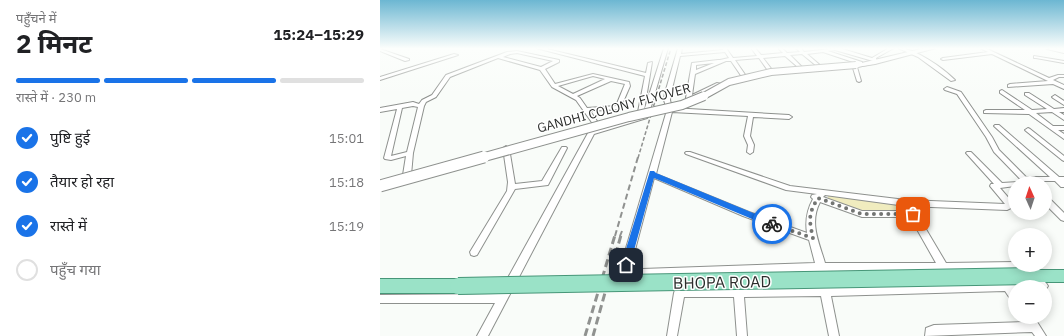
<!DOCTYPE html>
<html lang="hi">
<meta charset="utf-8">
<style>
:root{--surface:#fff;--page:#f2f2f2;--text:#202124;--muted:#757577;--line:#e0e0e0;--accent:#1a73e8}
body{margin:0;font-family:"IBM Plex Sans","Noto Sans Devanagari",sans-serif;background:var(--page);color:var(--text);height:100vh;display:flex;flex-direction:column;font-size:15px;white-space:nowrap}
*{box-sizing:border-box;margin:0}
p{font-size:13px;color:var(--muted)}
.icon{flex:none;width:22px;height:22px;fill:none;stroke:currentColor;stroke-width:2;stroke-linecap:round;stroke-linejoin:round}
.map{position:relative;flex:1;overflow:hidden}
.panel{display:flex;flex-direction:column;background:var(--surface);width:380px}
.panel>*{flex:none}
.needle{width:26px;rotate:357deg}
.controls{position:absolute;left:628px;top:176px;display:grid;gap:8px}
.controls a{display:grid;place-items:center;width:44px;height:44px;border-radius:50%;background:var(--surface);box-shadow:0 2px 10px #0003;font-size:20px}
.pin{position:absolute;display:grid;place-items:center;width:34px;height:34px;color:#fff;margin:-17px;border-radius:8px;box-shadow:0 2px 6px #0006}
.courier{position:absolute;display:grid;place-items:center;width:40px;height:40px;margin:-20px;border:3px solid #1a73e8;border-radius:50%;background:#fff;color:#222;box-shadow:0 1px 5px #0007}
.head em{font-style:normal;font-weight:700}
.head div{display:flex;flex-direction:column-reverse}
.head{display:flex;align-items:center;justify-content:space-between;height:68px;padding:0 16px}
h1{font-size:26px;font-weight:700;line-height:30px}
.bar{display:grid;grid-template-columns:repeat(4,1fr);gap:6px 4px;align-content:center;height:48px;padding:0 16px}
.bar i{height:5px;border-radius:3px;background:var(--line)}
.bar .on{background:var(--accent)}
.bar p{grid-column:span 4}
ol{padding:0 16px;list-style:none}
li{display:flex;align-items:center;gap:12px;height:44px}
li p{margin-inline-start:auto}
li .icon{padding:4px;border-radius:50%;background:var(--accent);color:#fff;stroke-width:4}
li:last-child{color:var(--muted)}
li i{width:22px;height:22px;border:2px solid var(--line);border-radius:50%}
main{display:flex;flex:1;min-height:0}
.map>svg:first-child{display:block}
.green{fill:#f0ecbf}
.lines{fill:none;stroke-linecap:round;stroke-linejoin:round}
.street-casing{stroke:#8e918e;stroke-width:2}
.secondary-casing{stroke:#8e918e;stroke-width:2}
.primary-casing{stroke:#479678;stroke-width:2}
.street{fill:#fff;fill-rule:evenodd}
.secondary{fill:#fff;fill-rule:evenodd}
.primary{fill:#9ae2c7;fill-rule:evenodd}
.rail-far2{stroke:#909290;stroke-width:1.5;stroke-dasharray:4 2;stroke-linecap:butt}
.rail-far1{stroke:#909290;stroke-width:2;stroke-dasharray:6 3.5;stroke-linecap:butt}
.rail{stroke:#909290;stroke-width:3;stroke-dasharray:8 4;stroke-linecap:butt}
.secondary-bridge-far2-casing{stroke:#8e918e;stroke-width:8;stroke-linecap:butt}
.secondary-bridge-far1-casing{stroke:#8e918e;stroke-width:10;stroke-linecap:butt}
.secondary-bridge-casing{stroke:#8e918e;stroke-width:13;stroke-linecap:butt}
.primary-bridge-casing{stroke:#479678;stroke-width:18;stroke-linecap:butt}
.secondary-bridge-far2{stroke:#fff;stroke-width:6}
.secondary-bridge-far1{stroke:#fff;stroke-width:8}
.secondary-bridge{stroke:#fff;stroke-width:11}
.primary-bridge{stroke:#9ae2c7;stroke-width:16}
.route{fill:#1a73e8}
.done{stroke:#737573;stroke-width:4;stroke-dasharray:0 7.2}
.labels{text-anchor:middle;dominant-baseline:central;stroke-width:3;stroke-linejoin:round;paint-order:stroke}
.street-label{font-size:13px;fill:#2b2d2b;stroke:#fff}
.near-street-label{font-size:16px;fill:#2b2d2b;stroke:#fff}
</style>
<main>
<section class="panel">
<div class="head"><div><h1>2 मिनट</h1><p>पहुँचने में</p></div><em>15:24–15:29</em></div>
<div class="bar"><i class="on"></i><i class="on"></i><i class="on"></i><i></i><p>रास्ते में · 230 m</p></div>
<ol>
<li><svg class="icon" aria-label="check" viewBox="0 0 24 24"><path d="M5 12l5 5 9-10"/></svg>पुष्टि हुई<p>15:01</p></li>
<li><svg class="icon" aria-label="check" viewBox="0 0 24 24"><path d="M5 12l5 5 9-10"/></svg>तैयार हो रहा<p>15:18</p></li>
<li><svg class="icon" aria-label="check" viewBox="0 0 24 24"><path d="M5 12l5 5 9-10"/></svg>रास्ते में<p>15:19</p></li>
<li><i></i>पहुँच गया</li>
</ol>
</section>
<div class="map">
<svg width="684" height="336" viewBox="0 0 684 336">
<rect width="100%" height="100%" fill="#f9fcf9"/>
<!-- green -->
<path class="green" d="M448 195 522 204 525 211 488 212 448 199Z"/>
<g class="lines">
<defs>
<g id="street">
<path d="M156 48H163L266 73 268 63 272 62 264 111 284 48H288L268 117 267 118 214 134 108 336H97L115 303H0V295L119 294 213 124 196 100 172 87 160 70 118 58 70 77 56 97 46 102 44 106 33 153 31 175 27 177 23 175 26 156 11 160 5 159 4 158 17 109 0 112V108L33 102 39 104 42 100 52 95 66 75 127 52 137 51 179 60V62L165 69 175 84 213 74 249 82 250 86 240 109 210 111 219 124 216 130 255 118 258 112 265 76ZM137 53 173 61 161 67 123 57 130 54ZM213 76 225 79 193 94 178 86ZM231 81 245 84 236 106 207 108 200 98 197 96ZM33 106 38 107 27 152 11 156 22 108Z"/>
<path d="M298 48H302L301 54 343 50 342 48H346L353 58 377 56 371 48H375L381 55 403 53 398 48H402L407 53 420 52 416 48H421L424 52 459 48 492 58 509 48H514L496 58 497 63 477 67 481 81 479 82 477 81 473 68H470L468 67 479 64 443 52 427 54 441 66V67L439 68 422 54 410 55 422 67V68L420 69 405 56 383 58 393 71 391 72H389L379 58 355 60 366 76 364 77H362L351 61H346L315 74 312 95 337 83 342 84 316 97H312L311 99 309 100 306 98 312 63 338 60H340L349 58 345 52 300 56 291 93 290 100 292 108 409 115 412 117 409 119 373 117 370 136 374 145 373 152 370 154 367 152 368 145 364 136 368 116 292 112 276 174 369 212 427 233C425 220 427 210 433 199L431 197 432 195 437 194 406 190 306 154 305 153 306 152H310L410 186 526 200 625 204 610 186 611 184H614L586 153 587 152H591L622 183 638 182 635 183V186L620 188 633 203 634 205 633 207 627 210 526 206 445 195 443 197 482 211H527L528 209H534L566 263 635 262V265H646L666 283 668 286 666 289 665 290V287H635V301L631 300 625 291 451 296 459 336H449L441 296 364 297 367 336H357L354 297H304L297 336H287L294 293 296 287 300 286 304 287V289L441 288 442 286 445 285 448 286 449 288 652 282 639 270 447 271 445 274 442 275 439 274 437 271 262 277 259 276 257 273 259 270 262 269 435 263 429 240 363 216 274 178 251 265 249 268 246 269 243 268 241 265 287 110 284 100 285 93ZM455 50 493 61V62L482 64V62L448 51ZM334 63 316 70V65ZM440 202 482 217H530L556 263H445C439 242 429 223 440 202Z"/>
<path d="M518 48C535 48 563 68 575 80L571 81 538 57Z"/>
<path d="M600 48H605L669 78 678 75H684V77H679L673 80 684 85V89L673 84 628 87V85L630 84 668 81 612 54 563 60 561 59 563 58 608 52Z"/>
<path d="M0 49 29 59V60L25 61 0 51Z"/>
<path d="M74 54 78 55 0 80V77Z"/>
<path d="M654 56 684 61V63L656 58H654Z"/>
<path d="M567 87 581 92 612 137 619 150 646 177H670L615 127 614 126 615 125H619L679 177H684V187H681L675 181H651L652 183H644L614 152 606 137 577 94 565 90 564 89Z"/>
<path d="M622 90 652 110 667 109 645 95V93H649L674 109 684 108V112H679L684 115V120L672 112 656 113 673 126H684V130H678L684 134V139L649 114 604 113V111L606 110H645L620 93V91Z"/>
<path d="M675 95 684 101V105L673 98 672 97Z"/>
<path d="M648 128 650 129 684 156V161L682 160 646 131 645 130Z"/>
<path d="M126 146 129 148 135 184 162 181 182 147H186L187 148 168 185 135 189 97 255 94 256 91 255 90 252 127 191 128 182 123 148Z"/>
<path d="M665 196 668 197 684 213V221L681 220 665 204Z"/>
<path d="M643 317H654L666 336H655L652 332 545 336 546 328 554 325 645 322Z"/>
</g>
<g id="secondary">
<path d="M545 48H556L495 64 476 67 473 65Z"/>
<path d="M666 48 684 49V53L667 49Z"/>
</g>
<g id="primary">
<path d="M647 270H684V282H647L642 280 639 276 642 272Z"/>
<path d="M0 279H78L83 281 86 286 83 291 78 293H0Z"/>
</g>
</defs>
<!-- street casing -->
<use href="#street" class="street-casing"/>
<!-- secondary casing -->
<use href="#secondary" class="secondary-casing"/>
<!-- primary casing -->
<use href="#primary" class="primary-casing"/>
<!-- street -->
<use href="#street" class="street"/>
<!-- secondary -->
<use href="#secondary" class="secondary"/>
<!-- primary -->
<use href="#primary" class="primary"/>
<!-- rail-far2 -->
<path class="rail-far2" d="M258 158 291 48"/>
<!-- rail-far1 -->
<g class="rail-far1">
<path d="M235 236 258 157"/>
<path d="M240 236 242 231"/>
</g>
<!-- rail -->
<g class="rail">
<path d="M205 336 235 235"/>
<path d="M213 336 241 235"/>
</g>
<defs>
<path id="secondary-bridge-far2" d="M322 97 349 82 391 72 476 65"/>
<path id="secondary-bridge-far1" d="M101 158 249 117 302 105 324 96"/>
<path id="secondary-bridge" d="M0 186 104 157"/>
<path id="primary-bridge" d="M78 286 647 276"/>
</defs>
<!-- secondary-bridge-far2 casing -->
<use href="#secondary-bridge-far2" class="secondary-bridge-far2-casing"/>
<!-- secondary-bridge-far1 casing -->
<use href="#secondary-bridge-far1" class="secondary-bridge-far1-casing"/>
<!-- secondary-bridge casing -->
<use href="#secondary-bridge" class="secondary-bridge-casing"/>
<!-- primary-bridge casing -->
<use href="#primary-bridge" class="primary-bridge-casing"/>
<!-- secondary-bridge-far2 -->
<use href="#secondary-bridge-far2" class="secondary-bridge-far2"/>
<!-- secondary-bridge-far1 -->
<use href="#secondary-bridge-far1" class="secondary-bridge-far1"/>
<!-- secondary-bridge -->
<use href="#secondary-bridge" class="secondary-bridge"/>
<!-- primary-bridge -->
<use href="#primary-bridge" class="primary-bridge"/>
</g>
<!-- sky -->
<linearGradient id="sky" x2="0" y2="1"><stop stop-color="#6cb7d2"/><stop offset="0.51" stop-color="#fcfefc"/><stop offset="1" stop-color="#fcfefc" stop-opacity="0"/></linearGradient>
<rect width="684" height="95" fill="url(#sky)"/>
<!-- route -->
<path class="route" d="M270 171H274L276 173 395 222 396 224 392 227 389 226 274 178 250 265 246 268 242 267 241 265Z"/>
<g class="lines">
<!-- done -->
<path class="done" d="M392 224 433 238C429 220 428 214 438 198L482 214H533"/>
</g>
<g class="labels">
<!-- street labels -->
<g class="street-label">
<text transform="translate(234 108) rotate(-15)">GANDHI COLONY FLYOVER</text>
</g>
<!-- near-street labels -->
<g class="near-street-label">
<text transform="translate(342 282) rotate(-1)">BHOPA ROAD</text>
</g>
</g>
</svg>
<div class="controls">
<a><svg class="needle" viewBox="-14 -14 28 28"><path d="M0-13l5 13h-10z" fill="#e53935"/><path d="M0 13l5-13h-10z" fill="#757577"/></svg></a>
<a>+</a>
<a>−</a>
</div>
<div class="pin" style="left:533px;top:214px;background:#ea580c"><svg class="icon" aria-label="bag" viewBox="0 0 24 24"><path d="M5 8h14l-1 12H6zM9 8a3 3 0 0 1 6 0"/></svg></div>
<div class="pin" style="left:246px;top:265px;background:#1f2937"><svg class="icon" aria-label="home" viewBox="0 0 24 24"><path d="M3 11l9-7 9 7M6 9v11h12V9"/></svg></div>
<div class="courier" style="left:392px;top:224px"><svg class="icon" aria-label="bike" viewBox="0 0 24 24"><circle cx="6" cy="16" r="4"/><circle cx="18" cy="16" r="4"/><path d="M6 16l4-8h5l3 8M10 8l3 8H6M13 5h3"/></svg></div>
</div>
</main>
